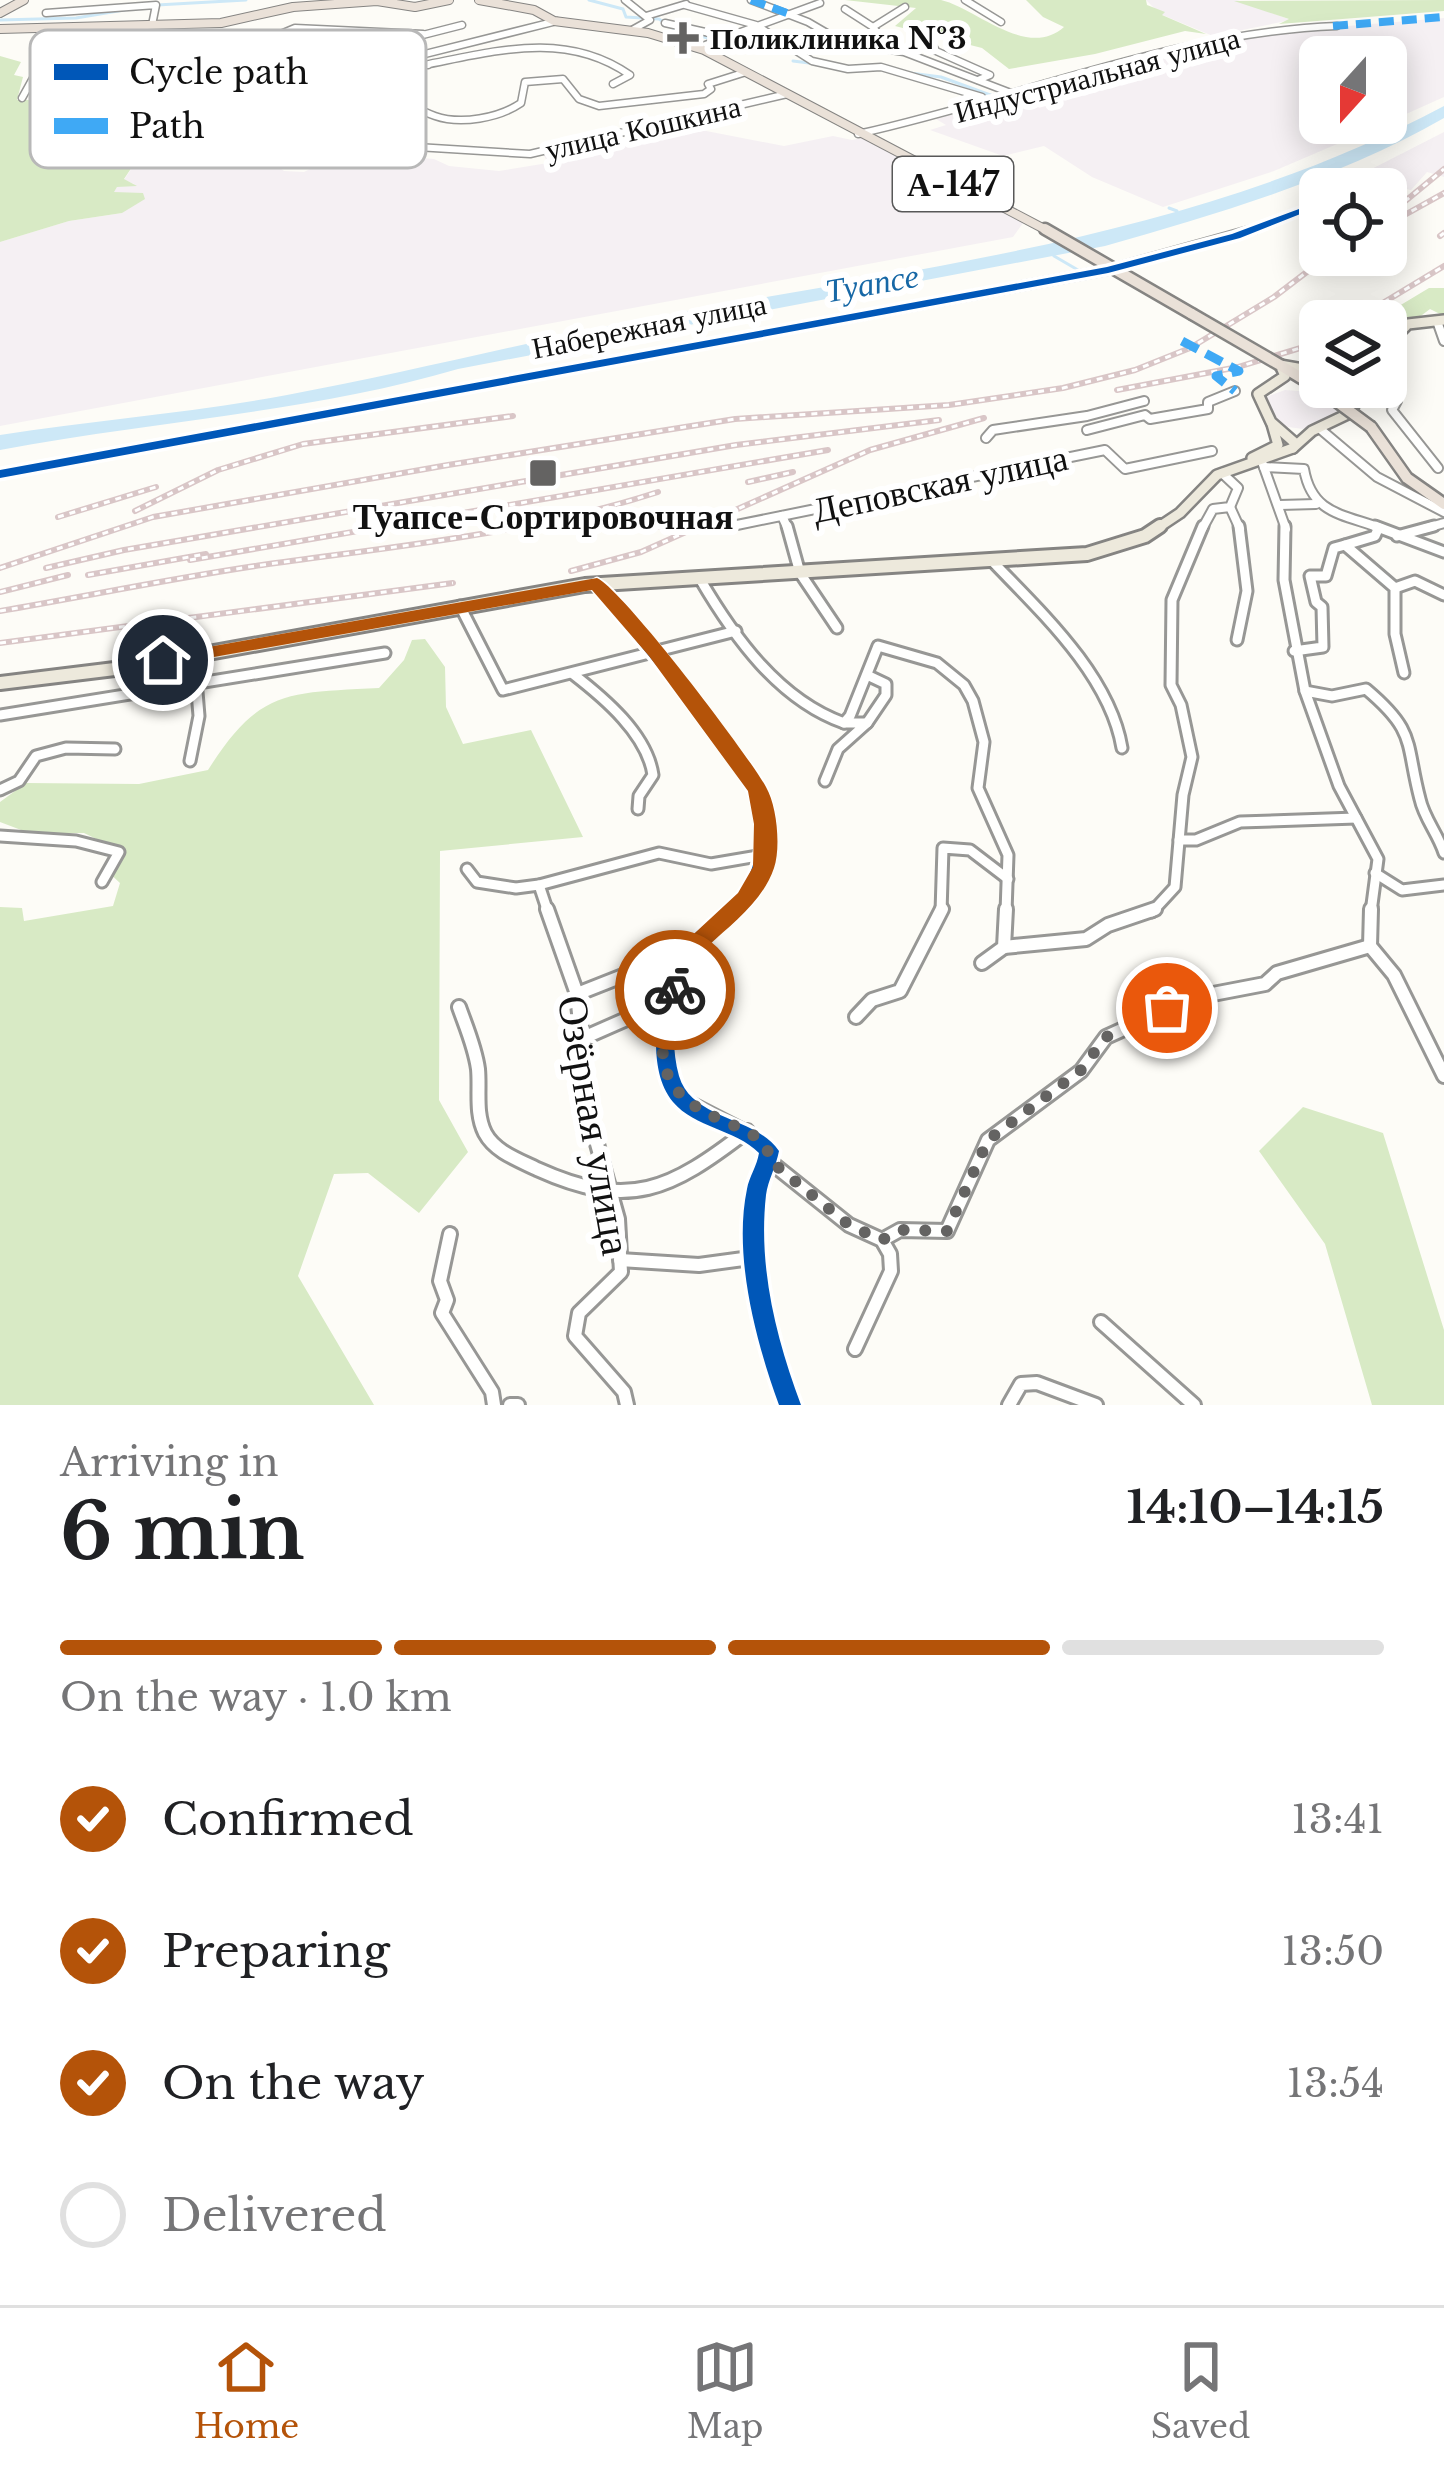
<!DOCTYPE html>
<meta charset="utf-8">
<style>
:root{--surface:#fff;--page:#f6f6f6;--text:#202124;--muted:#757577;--line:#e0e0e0;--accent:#b45309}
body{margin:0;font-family:"Libre Baskerville",serif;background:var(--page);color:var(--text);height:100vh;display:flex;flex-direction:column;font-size:45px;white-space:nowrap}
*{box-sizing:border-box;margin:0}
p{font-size:39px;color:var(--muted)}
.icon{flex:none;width:66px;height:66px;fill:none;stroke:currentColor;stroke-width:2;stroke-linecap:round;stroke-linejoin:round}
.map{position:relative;height:1405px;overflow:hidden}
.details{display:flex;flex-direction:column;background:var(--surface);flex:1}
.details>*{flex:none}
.needle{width:78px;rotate:201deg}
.controls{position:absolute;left:1299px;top:36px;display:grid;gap:24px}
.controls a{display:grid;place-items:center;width:108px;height:108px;border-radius:18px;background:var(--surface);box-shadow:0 6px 30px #0003;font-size:60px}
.pin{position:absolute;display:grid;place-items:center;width:102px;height:102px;color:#fff;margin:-51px;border:6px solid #fff;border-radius:50%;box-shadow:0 3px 12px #0007}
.courier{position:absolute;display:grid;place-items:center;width:120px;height:120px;margin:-60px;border:9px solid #b45309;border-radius:50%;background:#fff;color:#222;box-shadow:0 3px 15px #0007}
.summary em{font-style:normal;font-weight:700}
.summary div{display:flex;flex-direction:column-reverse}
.summary{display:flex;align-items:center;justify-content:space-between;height:204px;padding:0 60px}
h1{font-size:78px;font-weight:700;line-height:90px}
.bar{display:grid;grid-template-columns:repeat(4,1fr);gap:18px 12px;align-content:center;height:144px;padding:0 60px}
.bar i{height:15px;border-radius:9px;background:var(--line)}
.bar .on{background:var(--accent)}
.bar p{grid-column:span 4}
ol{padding:0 60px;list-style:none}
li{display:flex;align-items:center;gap:36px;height:132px}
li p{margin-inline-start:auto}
li .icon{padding:12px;border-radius:50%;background:var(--accent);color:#fff;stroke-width:4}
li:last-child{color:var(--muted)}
li i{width:66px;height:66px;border:6px solid var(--line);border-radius:50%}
.dock{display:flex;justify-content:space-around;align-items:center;height:168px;border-top:3px solid var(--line);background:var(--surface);font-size:33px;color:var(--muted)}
.dock a{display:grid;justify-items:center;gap:6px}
.dock .on{color:var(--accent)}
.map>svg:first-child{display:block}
.industrial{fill:#f5f0f3}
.forest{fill:#d8eac5}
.water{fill:#cde8f7}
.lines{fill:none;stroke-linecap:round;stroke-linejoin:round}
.stream{stroke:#cde8f7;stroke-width:3}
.minor-far3-casing{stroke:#979795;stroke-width:9}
.minor-far2-casing{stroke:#979795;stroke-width:12}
.minor-far1-casing{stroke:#979795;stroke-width:15}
.minor-casing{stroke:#979795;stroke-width:18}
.major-far1-casing{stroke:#858482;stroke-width:14}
.major-casing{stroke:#858482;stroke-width:18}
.highway-far1-casing{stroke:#858482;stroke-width:10}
.highway-casing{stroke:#858482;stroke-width:15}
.minor-far3{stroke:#fffffe;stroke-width:6}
.minor-far2{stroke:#fffffe;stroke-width:8}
.minor-far1{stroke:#fffffe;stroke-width:9}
.minor{stroke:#fffffe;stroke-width:12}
.major-far1{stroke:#ede9dc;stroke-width:9}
.major{stroke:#ede9dc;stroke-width:12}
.highway-far1{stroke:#eae1d8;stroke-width:8}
.highway{stroke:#eae1d8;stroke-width:10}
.rail-casing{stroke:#d9c6c7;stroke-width:6}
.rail{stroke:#fff;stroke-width:3;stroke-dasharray:6;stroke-linecap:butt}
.highway-bridge-casing{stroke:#858482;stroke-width:15;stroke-linecap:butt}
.highway-bridge{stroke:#eae1d8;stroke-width:10}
.quiet-far1{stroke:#3fa9f5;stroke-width:8;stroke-dasharray:15 8;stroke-linecap:butt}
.quiet{stroke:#3fa9f5;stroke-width:9;stroke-dasharray:18 9;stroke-linecap:butt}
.cycleway-casing{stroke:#fff;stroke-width:7}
.cycleway{fill:#0057b8;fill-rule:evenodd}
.route{fill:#b45309}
.done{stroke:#646362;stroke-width:12;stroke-dasharray:0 21.6}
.poi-dot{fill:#646362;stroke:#fff;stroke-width:4.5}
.labels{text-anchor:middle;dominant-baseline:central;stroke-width:12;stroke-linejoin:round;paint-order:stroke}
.far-poi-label{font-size:30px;font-weight:bold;fill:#111;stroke:#fff;text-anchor:start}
.far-street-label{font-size:30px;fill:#111;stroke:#fff}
.shield{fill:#fff;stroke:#585858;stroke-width:3}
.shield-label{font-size:33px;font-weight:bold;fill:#111}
.far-water-label{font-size:33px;font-style:italic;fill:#1768a6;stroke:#fff}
.street-label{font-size:36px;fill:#111;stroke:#fff}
.poi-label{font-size:36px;font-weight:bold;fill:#111;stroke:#fff}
.near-street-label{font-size:42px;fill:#111;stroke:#fff}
.key{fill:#fff;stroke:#b8b8b8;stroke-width:3}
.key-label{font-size:33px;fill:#111}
</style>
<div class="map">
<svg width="1444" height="1405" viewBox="0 0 1444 1405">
<rect width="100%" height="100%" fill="#fdfcf7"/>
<!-- industrial -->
<g class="industrial">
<path d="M1146 0H1237L1291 20 1213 36 1160 14Z"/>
<path d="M1444 18V97L1386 123V57H1320V123H1386L1274 171 1163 207 1092 177 1044 146 1003 156 930 130 946 125 936 119 1240 35Z"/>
<path d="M173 123 213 133 217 147 257 149 250 159 274 164 284 171 304 172 335 156 359 153 434 159 449 166 499 171 548 163 543 154 578 146 587 152 696 129 784 146 833 136 852 140 865 137 1023 223 1013 237 0 426V242L69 221 122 213 143 193H113L117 187 134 184 124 180 146 146 183 137V132L164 128Z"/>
<path d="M1444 132V177L1427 172 1411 190 1356 177Z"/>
<path d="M1285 390 1310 392 1341 412 1303 429 1281 426 1266 397Z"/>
</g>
<!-- forest -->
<g class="forest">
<path d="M845 0C874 0 912 0 941 0 976 8 1027 60 1064 27L1043 17 1026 0H1146L1147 5 1165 12 1162 15 1206 34 1185 31 1095 54 1009 69 982 48 895 26 916 8Z"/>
<path d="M1444 0V11L1279 24 1289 19 1234 1Z"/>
<path d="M0 56 21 62 14 75 23 77 17 100H33L39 94 32 91 36 82 64 84 59 96 90 92 108 77 90 74 105 60 183 63 201 79 199 91 230 96C218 100 203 106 191 107 168 109 153 93 138 117H107L101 123 74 124 70 130 87 131V139H109L114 131 152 129 154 137 169 142 146 146 124 179 137 186 117 187 114 192 143 193 145 199 122 213 69 221 0 242Z"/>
<path d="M1429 288H1444V316L1430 309 1386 342V321H1374Z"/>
<path d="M425 639 445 667 446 707 463 744 531 730 583 837 440 851 439 1100 468 1152 419 1213 368 1173 334 1174 298 1276 374 1405H0V907L22 908 24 921 113 906 120 883 107 871 117 849 84 833H29L0 822V802L26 783 139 784 208 770C260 688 288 693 379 688L404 660 412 640Z"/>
<path d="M1303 1107 1383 1133 1444 1330V1405H1372L1325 1244 1259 1151Z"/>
</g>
<!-- water -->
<path class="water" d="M1444 106V118C1339 178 1221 213 1105 246L458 369C308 413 153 421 0 450V435C95 420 193 413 287 395 427 369 565 332 704 308 956 263 1216 228 1444 106Z"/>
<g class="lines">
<!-- stream -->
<g class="stream">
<path d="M589 0 623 9 626 17 659 19 674 29"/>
<path d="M157 5 246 0"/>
<path d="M0 20 76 18 124 10"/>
<path d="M679 31 712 39"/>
<path d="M722 41 734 44"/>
<path d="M793 61 809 63"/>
<path d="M910 73 941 77 993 96"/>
<path d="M1169 208 1177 211"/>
<path d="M1054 256 1078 270"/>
</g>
<defs>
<g id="minor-far3">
<path d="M625 0 650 20 632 30"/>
<path d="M751 0 808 22 844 43 904 52 1016 95"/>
<path d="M965 0 1001 22"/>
<path d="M685 5 756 25 812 61 848 69 881 67 982 97 984 105"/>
<path d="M845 9 873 27 891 50"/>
<path d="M46 13 156 5 152 25"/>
<path d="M646 16 686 4"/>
<path d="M665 23 723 36"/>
<path d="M873 27 905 7"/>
<path d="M156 37 151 35 184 33 290 48"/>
<path d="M262 42 295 28 423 34"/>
<path d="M931 42 936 51 990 75 978 80"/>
<path d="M178 43 207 69 221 91 251 102 259 120 277 123"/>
<path d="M697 48 820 3"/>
<path d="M63 53 244 58 281 79 288 92 309 105 307 114 277 123 282 126"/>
<path d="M374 57 411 38 462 25"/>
<path d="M405 59 557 21"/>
<path d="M424 65C496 51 566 30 630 75L613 84"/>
<path d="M64 91 111 41"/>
<path d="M22 98 42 62 86 39 218 44 283 59 319 50 428 65"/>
<path d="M303 101 347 76 395 65"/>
<path d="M76 129 136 125 169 109 258 110"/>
<path d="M357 130 371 106C410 92 405 106 435 116 461 125 499 118 521 103L525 82 563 79 579 99 599 106 704 94 711 89 708 84 746 72"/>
<path d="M858 134C1017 99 1174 32 1337 26"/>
<path d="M271 164 258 155 271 141 270 129 331 126 417 147 530 154 787 94"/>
<path d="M1247 232 1303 211"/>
</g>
<g id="minor-far2">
<path d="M1437 321 1444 341"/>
<path d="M1386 370 1397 401 1392 410 1438 468"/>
<path d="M1319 428 1377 477 1444 512"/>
<path d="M1087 430 1145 415 1150 419 1208 409V402L1235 391"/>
<path d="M986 438 993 430 1087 416 1144 401"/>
<path d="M1262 462 1286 529"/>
<path d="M1264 467 1304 469C1312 515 1344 514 1383 529"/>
<path d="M0 474 1108 270 1255 229"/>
<path d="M1280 505 1316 504"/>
<path d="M1230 507 1240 529"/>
<path d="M782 516 788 529"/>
<path d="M732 526 1105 450 1125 469 1212 451"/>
<path d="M1202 529 1213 509 1230 507 1238 488 1222 473"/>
<path d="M1423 529 1444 523"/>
</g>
<g id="minor-far1">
<path d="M787 526 800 573 837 628"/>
<path d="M1285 526 1284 580 1305 691 1339 786 1378 859 1371 912"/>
<path d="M1375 526 1444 552"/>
<path d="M1378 529 1375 536 1345 545 1395 588V634L1404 673"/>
<path d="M1397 536 1434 526"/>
<path d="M994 563C1042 613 1110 676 1122 748"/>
<path d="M700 579C734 637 779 700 844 723L850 716 878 646 937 663 964 685 973 701 984 742 978 788 1008 855 1006 912"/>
<path d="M597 584C640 634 682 684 721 738 733 755 750 772 758 792 774 835 765 881 731 912"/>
<path d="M1395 588 1415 581 1444 595"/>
<path d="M460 606 503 690 736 631"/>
<path d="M1237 640 1247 591 1239 526"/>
<path d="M1294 651 1323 647 1322 607 1316 602 1310 576H1326L1334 548 1345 545"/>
<path d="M573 674C604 698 647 734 653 775L639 796 638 809"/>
<path d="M867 675 886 684V695L867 723"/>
<path d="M1305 691 1332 696 1366 689C1417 732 1405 742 1420 799 1424 818 1438 834 1444 853"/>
<path d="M0 715 385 653"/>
<path d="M190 761 199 716 194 655"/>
<path d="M825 781 838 749 867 723H844"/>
<path d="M0 790 19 781 36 756 66 748 115 749"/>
<path d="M0 836 76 841 119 852 102 882"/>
<path d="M1179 840H1196L1240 822 1356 818"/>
<path d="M467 869 477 882 516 888 539 885 659 853 711 864 764 855"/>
<path d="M1375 873 1402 890 1444 885"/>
<path d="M539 885 548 912"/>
<path d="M941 912 943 848 970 850 1008 879"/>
<path d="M1152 912 1175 887 1183 795 1192 757 1181 705 1171 685 1172 600 1203 526"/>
</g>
<g id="minor">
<path d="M547 909 577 994 590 1119 618 1219 621 1272 579 1313 575 1336 624 1392 627 1405"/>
<path d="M734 909C720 921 704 932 693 947 664 988 652 1056 681 1099L747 1133 769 1151C767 1167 758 1180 756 1195 748 1267 765 1338 790 1405"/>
<path d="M1371 909 1370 946 1394 975 1444 1076"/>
<path d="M1004 947 1086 939 1108 925 1155 909"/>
<path d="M982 963 1004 947 1006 909"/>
<path d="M577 994 691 949"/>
<path d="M459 1007C466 1027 475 1047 478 1069 480 1090 475 1113 485 1133 495 1152 519 1160 537 1169 630 1211 670 1190 747 1131"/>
<path d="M856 1017 872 1000 900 991 942 909"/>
<path d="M581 1039 672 999"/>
<path d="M769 1161 849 1225 882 1240 890 1254 891 1271 855 1349"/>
<path d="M450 1234 440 1281 447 1300 442 1313 492 1392 494 1405"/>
<path d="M882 1240 900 1230 947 1231 988 1140 1081 1071 1106 1037 1192 998 1265 984 1277 973 1370 946"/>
<path d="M620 1260 699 1265 758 1257"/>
<path d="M1101 1322 1194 1405"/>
<path d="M510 1405H518"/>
<path d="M1009 1405 1021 1384 1037 1383 1096 1405"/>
</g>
<g id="major-far1">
<path d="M1386 346 1408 324 1444 320"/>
<path d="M1293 448 1295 443 1271 422 1258 394 1285 376 1280 365 1320 372"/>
<path d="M1252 458 1278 445 1272 424"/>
<path d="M1156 529 1180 513 1217 475 1293 448 1312 431 1350 413 1364 387"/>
</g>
<path id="major" d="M0 683 131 667 585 585 1087 554 1145 536 1160 526"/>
<g id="highway-far1">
<path d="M479 0 534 10 554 21 648 33 704 50 1050 232"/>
<path d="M0 13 24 0"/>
<path d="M0 29 221 23 293 7 377 1 415 7 449 0"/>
</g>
<g id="highway">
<path d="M1045 229 1192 314"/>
<path d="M1280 365 1321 390"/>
<path d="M1371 427 1407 478 1444 504"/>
</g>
</defs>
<!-- minor-far3 casing -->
<use href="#minor-far3" class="minor-far3-casing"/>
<!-- minor-far2 casing -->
<use href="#minor-far2" class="minor-far2-casing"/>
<!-- minor-far1 casing -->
<use href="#minor-far1" class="minor-far1-casing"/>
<!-- minor casing -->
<use href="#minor" class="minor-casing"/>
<!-- major-far1 casing -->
<use href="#major-far1" class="major-far1-casing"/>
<!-- major casing -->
<use href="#major" class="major-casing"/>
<!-- highway-far1 casing -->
<use href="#highway-far1" class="highway-far1-casing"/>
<!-- highway casing -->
<use href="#highway" class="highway-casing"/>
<!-- minor-far3 -->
<use href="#minor-far3" class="minor-far3"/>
<!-- minor-far2 -->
<use href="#minor-far2" class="minor-far2"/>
<!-- minor-far1 -->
<use href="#minor-far1" class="minor-far1"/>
<!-- minor -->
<use href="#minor" class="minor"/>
<!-- major-far1 -->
<use href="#major-far1" class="major-far1"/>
<!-- major -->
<use href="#major" class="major"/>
<!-- highway-far1 -->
<use href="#highway-far1" class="highway-far1"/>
<!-- highway -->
<use href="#highway" class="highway"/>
<defs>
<g id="rail">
<path d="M1386 217 1444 169"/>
<path d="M1401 217 1444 193"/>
<path d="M1440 236 1444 233"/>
<path d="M1353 321 1444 266"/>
<path d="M1117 390 1238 367 1320 342"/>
<path d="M748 482 793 472"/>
<path d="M135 511 218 470 303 444 513 416"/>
<path d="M58 517 156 487"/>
<path d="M644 529 689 522"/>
<path d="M190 560 828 450"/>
<path d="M0 568 153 517 448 465 735 419 949 405 1063 388 1135 370 1190 348 1274 297 1329 255"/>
<path d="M46 568 124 550 736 445 939 420"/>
<path d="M571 571 641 552 870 450 984 418"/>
<path d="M88 575 206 554"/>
<path d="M0 592 68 575"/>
<path d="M0 611C87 596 174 578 262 565 396 546 529 534 658 492"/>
<path d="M0 643 453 583"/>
</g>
</defs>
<!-- rail casing -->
<use href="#rail" class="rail-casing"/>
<!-- rail -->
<use href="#rail" class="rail"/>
<defs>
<g id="highway-bridge">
<path d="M1192 314 1280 365"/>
<path d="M1321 390 1371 427"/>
</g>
</defs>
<!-- highway-bridge casing -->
<use href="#highway-bridge" class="highway-bridge-casing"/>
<!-- highway-bridge -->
<use href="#highway-bridge" class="highway-bridge"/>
<!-- quiet-far1 -->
<g class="quiet-far1">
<path d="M751 0 787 13"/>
<path d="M1333 26 1444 17"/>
</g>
<!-- quiet -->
<path class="quiet" d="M1182 341 1239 371 1216 376 1235 391"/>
<defs>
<g id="cycleway">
<path d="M1299 209 1308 211 1240 238 1108 273 0 478V470L1107 267 1232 234Z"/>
<path d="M597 580C610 587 619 601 629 612 653 640 676 669 699 698 712 715 724 733 737 750 747 762 757 773 764 787 782 827 776 877 746 908 731 924 711 934 699 952 675 986 668 1037 679 1076 692 1120 755 1116 779 1151 776 1167 768 1180 766 1195 758 1267 776 1338 801 1405H779C756 1342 733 1256 747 1189 749 1177 757 1166 759 1153 735 1129 695 1128 673 1102 659 1085 656 1062 656 1041 656 1007 666 973 685 945 698 927 717 917 732 901 765 868 764 810 739 773L675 688 590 584Z"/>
</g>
</defs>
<!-- cycleway casing -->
<use href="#cycleway" class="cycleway-casing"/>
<!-- cycleway -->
<use href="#cycleway" class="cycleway"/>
</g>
<!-- route -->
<path class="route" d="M597 578C624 591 747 753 766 787 777 806 781 847 774 868 763 901 732 924 708 946 693 960 695 991 675 998L664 990 683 944 738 893 753 867 754 824 748 791 649 656 592 590 163 666 154 660 163 655Z"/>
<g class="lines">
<!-- done -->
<path class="done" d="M675 990C619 1137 771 1107 769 1160L849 1225 882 1240 900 1230 947 1231 988 1140 1081 1070 1106 1037 1167 1008"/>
</g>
<!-- markers -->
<g class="poi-dot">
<path d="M677 20h12v12h12v12h-12v12h-12v-12h-12v-12h12z"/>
<rect x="528" y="458" width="30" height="30" rx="6"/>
</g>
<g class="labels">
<!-- far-poi labels -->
<g class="far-poi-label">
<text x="710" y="38">Поликлиника №3</text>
</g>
<!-- far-street labels -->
<g class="far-street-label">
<text transform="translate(1097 75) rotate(-15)">Индустриальная улица</text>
<text transform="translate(643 128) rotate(-13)">улица Кошкина</text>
<text transform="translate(649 326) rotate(-11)">Набережная улица</text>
</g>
<!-- shield labels -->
<rect class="shield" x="893" y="157" width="120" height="54" rx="9"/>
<g class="shield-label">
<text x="953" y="184">А-147</text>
</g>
<!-- far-water labels -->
<g class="far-water-label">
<text transform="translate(872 283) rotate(-10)">Туапсе</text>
</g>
<!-- street labels -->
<g class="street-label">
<text transform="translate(940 484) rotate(-12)">Деповская улица</text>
</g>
<!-- poi labels -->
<g class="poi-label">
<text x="543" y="516">Туапсе-Сортировочная</text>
</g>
<!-- near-street labels -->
<g class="near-street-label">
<text transform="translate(595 1125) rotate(80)">Озёрная улица</text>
</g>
</g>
<!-- legend -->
<rect x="30" y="30" width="396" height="138" rx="18" class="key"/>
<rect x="54" y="64" width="54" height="16" fill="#0057b8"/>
<rect x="54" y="118" width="54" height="16" fill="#3fa9f5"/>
<g class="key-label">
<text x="129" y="84">Cycle path</text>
<text x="129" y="138">Path</text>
</g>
</svg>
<div class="controls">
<a><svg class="needle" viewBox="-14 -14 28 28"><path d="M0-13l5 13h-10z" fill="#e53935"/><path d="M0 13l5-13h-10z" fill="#757577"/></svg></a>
<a><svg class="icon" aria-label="locate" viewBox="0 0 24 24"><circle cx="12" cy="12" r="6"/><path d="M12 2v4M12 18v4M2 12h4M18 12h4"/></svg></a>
<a><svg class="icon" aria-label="layers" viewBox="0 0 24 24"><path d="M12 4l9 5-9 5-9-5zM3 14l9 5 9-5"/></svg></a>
</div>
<div class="pin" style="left:1167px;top:1008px;background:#ea580c"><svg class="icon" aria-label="bag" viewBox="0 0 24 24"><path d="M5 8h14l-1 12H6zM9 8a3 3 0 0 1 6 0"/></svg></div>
<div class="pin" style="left:163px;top:660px;background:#1f2937"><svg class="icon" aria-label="home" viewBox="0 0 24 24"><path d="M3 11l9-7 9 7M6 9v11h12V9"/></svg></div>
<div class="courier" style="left:675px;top:990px"><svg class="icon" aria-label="bike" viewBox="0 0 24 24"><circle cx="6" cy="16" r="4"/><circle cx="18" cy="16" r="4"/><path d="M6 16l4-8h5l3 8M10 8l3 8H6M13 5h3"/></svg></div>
</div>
<section class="details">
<div class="summary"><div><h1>6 min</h1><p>Arriving in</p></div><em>14:10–14:15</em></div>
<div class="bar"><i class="on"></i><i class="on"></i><i class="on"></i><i></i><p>On the way · 1.0 km</p></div>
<ol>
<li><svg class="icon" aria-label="check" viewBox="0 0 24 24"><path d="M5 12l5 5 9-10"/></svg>Confirmed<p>13:41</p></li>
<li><svg class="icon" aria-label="check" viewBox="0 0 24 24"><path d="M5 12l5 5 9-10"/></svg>Preparing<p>13:50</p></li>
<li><svg class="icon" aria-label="check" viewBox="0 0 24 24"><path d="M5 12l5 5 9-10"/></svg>On the way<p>13:54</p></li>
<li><i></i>Delivered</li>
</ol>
</section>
<nav class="dock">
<a class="on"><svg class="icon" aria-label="home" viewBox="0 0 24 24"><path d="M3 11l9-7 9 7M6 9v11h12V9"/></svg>Home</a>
<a><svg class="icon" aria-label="map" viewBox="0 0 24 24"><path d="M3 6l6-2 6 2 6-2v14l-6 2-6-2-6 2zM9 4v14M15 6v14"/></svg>Map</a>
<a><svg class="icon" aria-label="saved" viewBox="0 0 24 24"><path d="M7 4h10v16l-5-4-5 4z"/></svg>Saved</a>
</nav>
